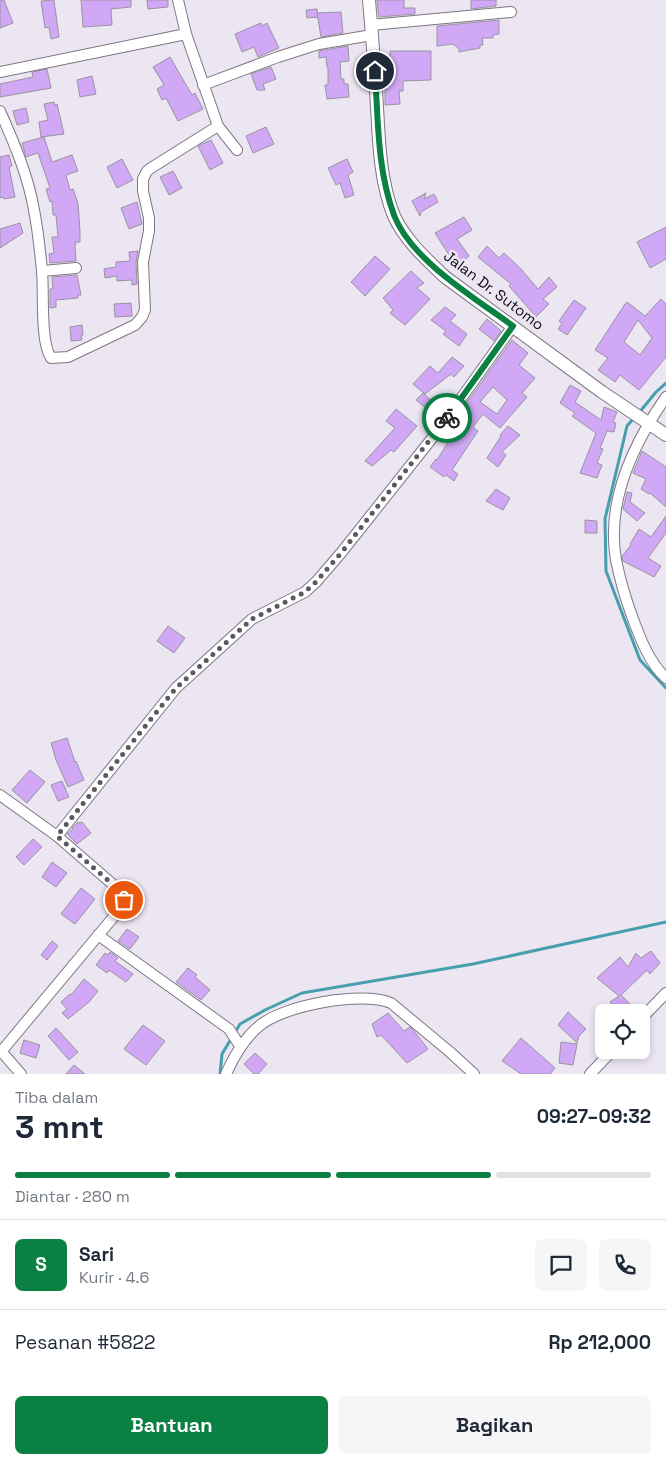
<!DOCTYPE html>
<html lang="id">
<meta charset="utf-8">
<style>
:root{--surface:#fff;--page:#f6f6f7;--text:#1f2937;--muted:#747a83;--line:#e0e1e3;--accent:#0b8043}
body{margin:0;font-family:"Space Grotesk",sans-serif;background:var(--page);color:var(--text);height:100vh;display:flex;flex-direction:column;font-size:19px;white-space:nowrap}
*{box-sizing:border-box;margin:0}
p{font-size:16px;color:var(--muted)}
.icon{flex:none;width:28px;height:28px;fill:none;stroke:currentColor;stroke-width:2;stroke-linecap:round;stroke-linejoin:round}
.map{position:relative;height:1074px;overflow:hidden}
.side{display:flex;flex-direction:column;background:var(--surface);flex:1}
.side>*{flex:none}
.tools{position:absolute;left:595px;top:1004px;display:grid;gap:10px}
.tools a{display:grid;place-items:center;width:55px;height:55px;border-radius:8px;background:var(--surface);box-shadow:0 2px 8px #0003;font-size:25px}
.pin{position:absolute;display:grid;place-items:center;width:42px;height:42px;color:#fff;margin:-21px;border:2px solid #fff;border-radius:50%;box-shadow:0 1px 5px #0007}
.courier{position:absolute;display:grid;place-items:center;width:50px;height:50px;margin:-25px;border:4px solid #0b8043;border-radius:50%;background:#fff;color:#222;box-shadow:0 1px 6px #0007}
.overview em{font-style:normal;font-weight:800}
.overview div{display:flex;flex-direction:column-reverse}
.overview{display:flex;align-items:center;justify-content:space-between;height:85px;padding:0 15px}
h1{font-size:32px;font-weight:800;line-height:38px}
.bar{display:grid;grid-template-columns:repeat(4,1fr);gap:8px 5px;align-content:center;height:60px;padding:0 15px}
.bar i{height:6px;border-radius:4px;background:var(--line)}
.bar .active{background:var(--accent)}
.bar p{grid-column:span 4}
.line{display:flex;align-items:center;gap:12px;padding:0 15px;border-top:1px solid var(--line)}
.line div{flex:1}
.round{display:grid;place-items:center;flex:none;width:52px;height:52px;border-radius:8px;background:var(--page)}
.button{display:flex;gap:10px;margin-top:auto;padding:10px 15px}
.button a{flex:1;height:58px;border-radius:8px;background:var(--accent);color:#fff;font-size:20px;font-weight:800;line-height:58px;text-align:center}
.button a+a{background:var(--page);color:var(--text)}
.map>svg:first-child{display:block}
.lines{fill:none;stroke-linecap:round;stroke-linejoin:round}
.stream{stroke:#479fae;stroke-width:3}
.building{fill:#d0a8f6;stroke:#99949f;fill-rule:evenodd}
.minor-casing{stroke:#7c7782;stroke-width:12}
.tertiary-casing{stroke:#7c7782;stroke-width:14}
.minor{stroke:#fff;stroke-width:10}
.tertiary{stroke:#fff;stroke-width:12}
.done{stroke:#5c585f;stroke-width:5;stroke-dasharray:0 9}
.route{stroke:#0b8043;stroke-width:6}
.labels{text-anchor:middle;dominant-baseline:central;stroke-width:5;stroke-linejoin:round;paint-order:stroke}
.street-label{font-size:15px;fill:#0e0c10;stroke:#ece6f2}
</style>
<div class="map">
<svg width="666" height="1074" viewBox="0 0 666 1074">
<rect width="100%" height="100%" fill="#ece6f2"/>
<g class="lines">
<!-- stream -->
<g class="stream">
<path d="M638 414 656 392 666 383"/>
<path d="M634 418 627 426 605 519 606 571 640 660 666 688"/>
<path d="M220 1074 222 1054 240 1024 265 1010 302 993 473 964 666 922"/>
</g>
</g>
<!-- building -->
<g class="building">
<path d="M0 0H4L13 23 0 28Z"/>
<path d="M54 0 59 37 51 39 49 27 45 28 41 1Z"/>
<path d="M81 0H131V7L111 9 112 25 83 27Z"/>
<path d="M147 0H168V7L148 9Z"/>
<path d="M377 0H404V8H415V14L379 17Z"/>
<path d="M471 0H496V6L471 9Z"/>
<path d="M317 9 318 17 307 18 306 10Z"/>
<path d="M341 12 343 33 321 37 317 13Z"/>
<path d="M499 20V34L493 35V38H482L483 45H480V48L459 52V49L453 44 437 46V26Z"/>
<path d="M261 23 262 26 267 23 279 48 258 57 254 47 242 52 235 34Z"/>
<path d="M348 46 349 61 340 62 341 79H344V84H348L349 97 327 99 325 85H328V67H327L326 57 319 58V51Z"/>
<path d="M390 51H431V80L403 81V91H399L400 104 385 105V81H390Z"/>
<path d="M170 57 192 95 195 93 203 109 178 121 166 98 162 100 157 89 164 85 153 67Z"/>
<path d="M271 67 276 79 263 84 265 90H257L251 74Z"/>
<path d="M47 69 51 88 0 97V84L33 77 32 72Z"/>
<path d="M92 76 96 94 80 97 77 80Z"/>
<path d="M54 102 55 105 57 104 64 134 41 137 39 122 48 120 44 104Z"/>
<path d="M26 108 29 122 17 125 13 111Z"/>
<path d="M266 127 274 144 253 153 246 136Z"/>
<path d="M44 137 52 162 72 155 78 171 66 175 70 190 73 189 78 203 80 231V242H76L75 246 76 261 50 263 49 254 54 253 52 237H58L56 215H53L52 201 50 202 46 189 50 188 38 153 26 157 22 143Z"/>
<path d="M211 140 223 163 210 170 198 146Z"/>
<path d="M9 155 12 166 9 167 15 197 4 199 3 197 0 198V157Z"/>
<path d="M122 159 133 180 117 188 107 167Z"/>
<path d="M347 159 353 172 348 175 354 195 345 198 340 183 336 185 328 168Z"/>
<path d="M173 171 182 188 169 195 160 177Z"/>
<path d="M426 193 424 199 434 194 438 202 421 212 420 216 412 201Z"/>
<path d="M137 202 142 224 129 229 121 208Z"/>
<path d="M464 217 472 230 457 239 469 256 456 266 435 233Z"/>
<path d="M20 223 23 233 0 248V229Z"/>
<path d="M666 227V259L650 268 637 242Z"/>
<path d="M487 246 499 258 504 253 521 269 538 289 549 277 557 287 543 299 549 304 536 317 509 286 511 284 478 257Z"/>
<path d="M138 251 136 262 137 284 132 285V280L117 281V276L105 278 104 269 116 267V262L130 261 129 252Z"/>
<path d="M375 256 390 269 365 296 351 282Z"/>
<path d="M411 271 424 283 417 288 430 299 405 325 390 313 393 310 383 298Z"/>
<path d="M77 275 81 295H78V298L56 300V307L50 308V289H53L52 277Z"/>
<path d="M661 299 666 304V357L639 390 620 375 615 382 598 370 608 358 595 350 625 304 627 302 645 316ZM638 320 652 338 640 355 624 342Z"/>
<path d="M574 300 586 308 567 335 558 329 562 324 559 321Z"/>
<path d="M131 303 132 316 115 317 114 304Z"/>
<path d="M445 307 456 315 450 321 467 334 459 346 443 334 446 331 431 320Z"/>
<path d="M487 319 501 331 494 341 479 329Z"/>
<path d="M82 325 83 335H81L82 340 71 341 70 327Z"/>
<path d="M512 340 528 353 519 365 535 378 522 393 527 397 500 428 483 414 473 427 478 431 452 470 458 474 454 481 446 475 444 477 430 467 436 459 437 460 455 431 450 426ZM493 387 507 400 497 414 480 402Z"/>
<path d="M452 357 464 366 454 377 451 374 425 394 413 384 430 366 438 373Z"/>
<path d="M570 385 581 391 575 402 601 420 604 407 617 412 613 422 616 423 614 432 607 431 600 448 603 449 597 463 602 465 597 478 580 473 596 433 572 416 575 413 560 403Z"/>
<path d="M423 393 434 403 427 409 416 400Z"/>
<path d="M396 409 417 426 394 452 391 450 372 466 365 461 395 428 386 421Z"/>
<path d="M508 426 520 435 502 452 506 455 498 467 487 458 501 436 500 435Z"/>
<path d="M642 451 666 467V507L650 493 649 494 641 489 646 479 633 473Z"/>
<path d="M496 489 510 498 503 510 486 501Z"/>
<path d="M627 492 632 493 630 502 645 513 637 521 623 509Z"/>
<path d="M666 516V533L648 558 661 566 654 577 623 561 622 556 631 545 630 544 639 529 651 537Z"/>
<path d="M585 520 597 521V533H585Z"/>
<path d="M168 626 185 638 174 653 157 641Z"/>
<path d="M67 738 75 762 76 761 84 780 68 787 56 760 51 743Z"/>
<path d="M30 770 45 782 27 803 12 790Z"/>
<path d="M62 781 69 797 58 801 51 785Z"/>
<path d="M78 822 79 823 82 822 91 833 77 844 67 834 73 829 72 828Z"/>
<path d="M33 839 42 847 24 865 16 857Z"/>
<path d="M52 862 67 873 56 887 42 877Z"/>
<path d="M81 888 95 899 75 924 61 914Z"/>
<path d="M127 929 139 937 130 949 118 941Z"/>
<path d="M52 941 58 946 47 960 41 955Z"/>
<path d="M651 951 660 963 650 974 647 970 621 995 633 1007 629 1012H620L610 1002 619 996 597 978 620 957 628 967 636 953 641 958Z"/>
<path d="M110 952 118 958 115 961 133 974 126 982 109 970 107 973 96 965 105 953 108 955Z"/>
<path d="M188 968 197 975 195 977 210 990 201 1000 176 982Z"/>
<path d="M84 979 98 991 89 1002 68 1019 62 1013 67 1009 61 1002 70 994 71 995Z"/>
<path d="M568 1012 586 1029 579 1036 577 1043 558 1025Z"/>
<path d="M388 1013 404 1031 410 1027 414 1031 428 1049 407 1063 381 1035 377 1037 372 1024Z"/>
<path d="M143 1025 165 1041 146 1065 124 1049Z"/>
<path d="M56 1028 78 1052 69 1060 48 1036Z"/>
<path d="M521 1038 555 1068 550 1074H521L502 1061Z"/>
<path d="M24 1040 40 1045 36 1058 20 1053Z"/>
<path d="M561 1042 577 1044 573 1065 559 1063Z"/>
<path d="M255 1053 267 1064 258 1074H254L244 1064Z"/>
<path d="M74 1065 85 1074H66Z"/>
</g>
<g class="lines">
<defs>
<g id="minor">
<path d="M178 0 186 34 218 126 237 150"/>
<path d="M371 25 511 12"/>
<path d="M0 72 186 34"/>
<path d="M203 85 278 57 319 44 372 35"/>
<path d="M0 111C14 143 28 175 34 210 38 230 40 250 42 271 44 292 40 342 51 358L68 357 135 325 142 317 145 310 143 262 149 231V218L143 191V179L147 171 151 168 218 126"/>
<path d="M42 271 76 268"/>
<path d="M666 397C633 444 606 502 616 560 620 580 626 600 633 619 640 638 650 664 666 678"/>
<path d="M0 795 57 836 176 688 252 619 305 592 316 582 341 553 437 432 513 326"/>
<path d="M98 935 229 1029 240 1046"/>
<path d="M641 1019 666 993"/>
<path d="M0 1050 21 1074"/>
<path d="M0 1053 121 908 124 900 117 888 57 836"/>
<path d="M226 1074C234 1056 243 1040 258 1027 282 1005 362 991 391 1003L450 1052 474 1074"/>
<path d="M590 1074 613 1050"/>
</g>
<path id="tertiary" d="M369 0C372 35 375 71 377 107 379 142 380 182 394 216 405 240 426 259 445 277L602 392 666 435"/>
</defs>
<!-- minor casing -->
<use href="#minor" class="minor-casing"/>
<!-- tertiary casing -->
<use href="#tertiary" class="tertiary-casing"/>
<!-- minor -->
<use href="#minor" class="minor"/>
<!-- tertiary -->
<use href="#tertiary" class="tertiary"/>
</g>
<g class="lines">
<!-- done -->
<path class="done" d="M124 900 117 888 57 836 176 688 252 619 305 592 316 582 341 553 447 418"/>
<!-- route -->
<path class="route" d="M375 71C378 118 377 169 394 215 411 260 475 298 513 326L447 418"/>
</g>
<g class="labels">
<!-- street labels -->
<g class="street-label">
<text transform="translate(494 290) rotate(37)">Jalan Dr. Sutomo</text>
</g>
</g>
</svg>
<div class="tools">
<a><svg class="icon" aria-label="locate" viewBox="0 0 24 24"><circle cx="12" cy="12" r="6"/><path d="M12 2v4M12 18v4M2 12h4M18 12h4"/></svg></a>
</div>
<div class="pin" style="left:124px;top:900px;background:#ea580c"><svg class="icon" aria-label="bag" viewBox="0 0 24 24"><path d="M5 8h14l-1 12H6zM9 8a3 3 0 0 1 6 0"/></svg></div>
<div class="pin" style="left:375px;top:71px;background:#1f2937"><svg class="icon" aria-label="home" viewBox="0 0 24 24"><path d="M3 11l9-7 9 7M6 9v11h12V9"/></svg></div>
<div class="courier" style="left:447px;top:418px"><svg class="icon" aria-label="bike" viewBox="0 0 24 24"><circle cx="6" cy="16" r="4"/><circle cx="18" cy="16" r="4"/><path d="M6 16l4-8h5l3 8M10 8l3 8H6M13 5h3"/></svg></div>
</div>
<section class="side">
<div class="overview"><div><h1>3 mnt</h1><p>Tiba dalam</p></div><em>09:27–09:32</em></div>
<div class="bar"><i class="active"></i><i class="active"></i><i class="active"></i><i></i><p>Diantar · 280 m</p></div>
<div class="line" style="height:90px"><b class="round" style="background:var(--accent);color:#fff">S</b><div><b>Sari</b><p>Kurir · 4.6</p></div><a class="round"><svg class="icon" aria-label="chat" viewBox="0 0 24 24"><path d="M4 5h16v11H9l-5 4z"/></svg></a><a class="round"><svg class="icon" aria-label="phone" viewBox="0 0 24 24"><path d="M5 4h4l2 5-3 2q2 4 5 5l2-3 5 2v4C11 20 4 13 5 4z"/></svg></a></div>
<div class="line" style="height:65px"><div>Pesanan #5822</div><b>Rp 212,000</b></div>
<div class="button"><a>Bantuan</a><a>Bagikan</a></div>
</section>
